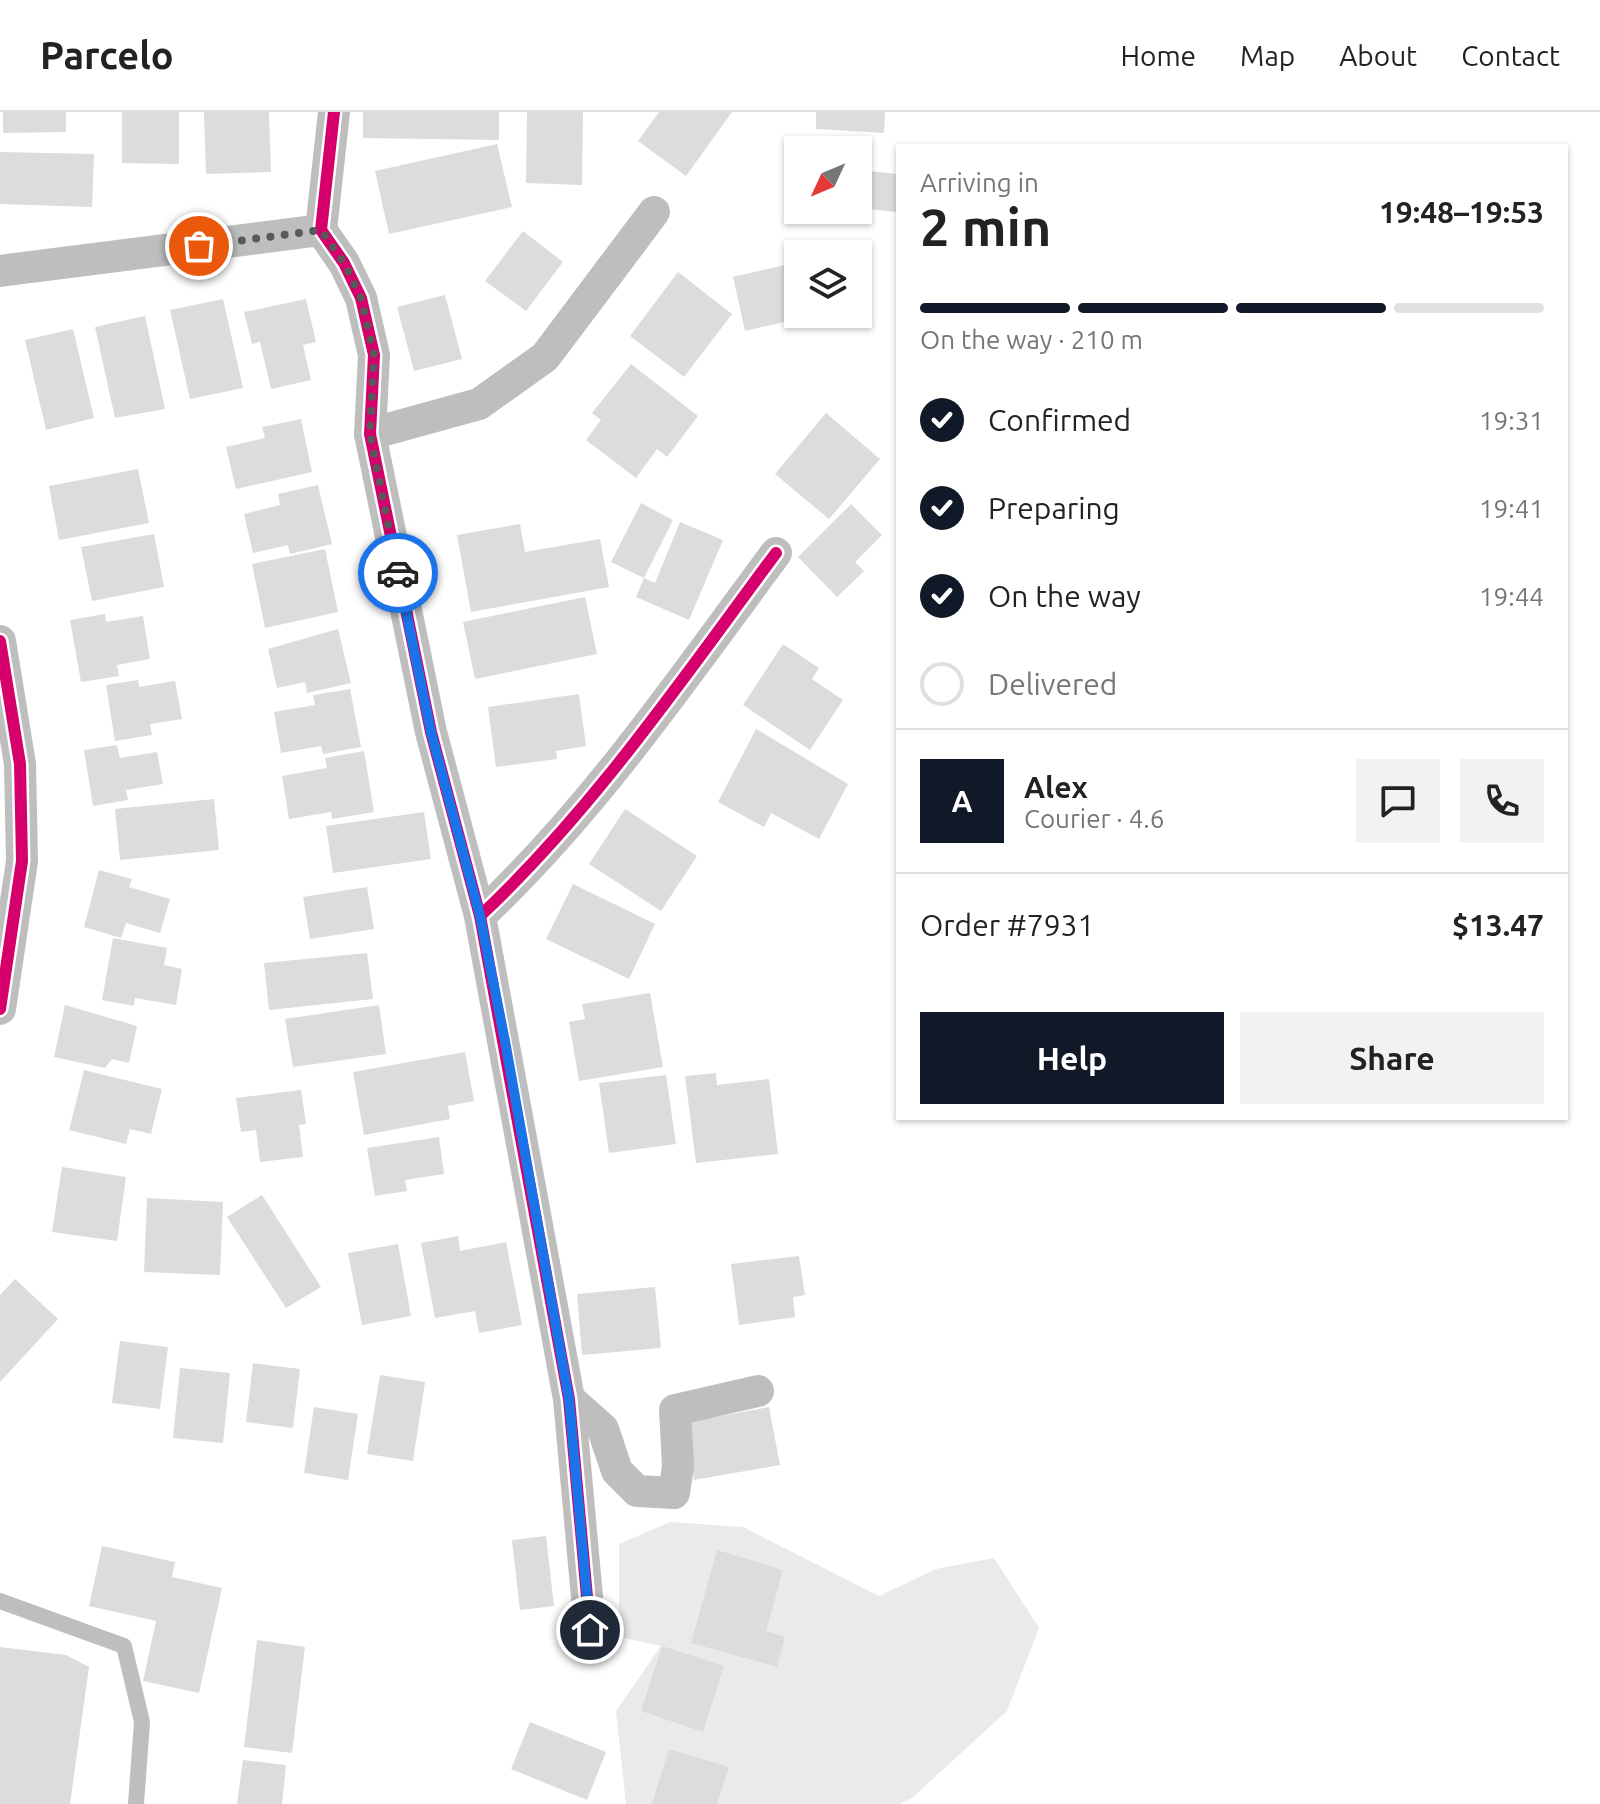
<!DOCTYPE html>
<meta charset="utf-8">
<style>
:root{--surface:#fff;--page:#f2f2f2;--text:#222;--muted:#767676;--line:#e0e0e0;--accent:#111827}
body{margin:0;font-family:Ubuntu,sans-serif;background:var(--page);color:var(--text);height:100vh;display:flex;flex-direction:column;font-size:30px;white-space:nowrap}
*{box-sizing:border-box;margin:0}
p{font-size:26px;color:var(--muted)}
.icon{flex:none;width:44px;height:44px;fill:none;stroke:currentColor;stroke-width:2;stroke-linecap:round;stroke-linejoin:round}
.map{position:relative;flex:1;overflow:hidden}
.drawer{position:absolute;left:896px;top:32px;width:672px;height:976px;display:flex;flex-direction:column;background:var(--surface);border-radius:0px;box-shadow:0 2px 6px #0004}
.drawer>*{flex:none}
.needle{width:52px;rotate:226deg}
.fabs{position:absolute;left:784px;top:24px;display:grid;gap:16px}
.fabs a{display:grid;place-items:center;width:88px;height:88px;border-radius:0px;background:var(--surface);box-shadow:0 2px 6px #0004;font-size:40px}
.pin{position:absolute;display:grid;place-items:center;width:68px;height:68px;color:#fff;margin:-34px;border:4px solid #fff;border-radius:50%;box-shadow:0 2px 8px #0007}
.courier{position:absolute;display:grid;place-items:center;width:80px;height:80px;margin:-40px;border:6px solid #1a73e8;border-radius:50%;background:#fff;color:#222;box-shadow:0 2px 10px #0007}
.summary em{font-style:normal;font-weight:700}
.summary div{display:flex;flex-direction:column-reverse}
.summary{display:flex;align-items:center;justify-content:space-between;height:136px;padding:0 24px}
h1{font-size:52px;font-weight:700;line-height:60px}
.bar{display:grid;grid-template-columns:repeat(4,1fr);gap:12px 8px;align-content:center;height:96px;padding:0 24px}
.bar i{height:10px;border-radius:6px;background:var(--line)}
.bar .selected{background:var(--accent)}
.bar p{grid-column:span 4}
.line{display:flex;align-items:center;gap:20px;padding:0 24px;border-top:2px solid var(--line)}
.line div{flex:1}
.round{display:grid;place-items:center;flex:none;width:84px;height:84px;border-radius:0px;background:var(--page)}
ol{padding:0 24px;list-style:none}
li{display:flex;align-items:center;gap:24px;height:88px}
li p{margin-inline-start:auto}
li .icon{padding:8px;border-radius:50%;background:var(--accent);color:#fff;stroke-width:4}
li:last-child{color:var(--muted)}
li i{width:44px;height:44px;border:4px solid var(--line);border-radius:50%}
.primary-button{display:flex;gap:16px;margin-top:auto;padding:16px 24px}
.primary-button a{flex:1;height:92px;border-radius:0px;background:var(--accent);color:#fff;font-size:32px;font-weight:700;line-height:92px;text-align:center}
.primary-button a+a{background:var(--page);color:var(--text)}
header{display:flex;align-items:center;gap:48px;box-sizing:border-box;height:112px;padding:0 40px;background:var(--surface);border-bottom:2px solid var(--line)}
header strong{font-size:38px}
nav{display:flex;gap:44px;margin-inline-start:auto;font-size:28px}
.map>svg:first-child{display:block}
.green{fill:#eaeaea}
.building{fill:#dcdcdc}
.lines{fill:none;stroke-linecap:round;stroke-linejoin:round}
.lane{stroke:#bebebe;stroke-width:16}
.street{stroke:#bebebe;stroke-width:32}
.cycleway-casing{stroke:#fff;stroke-width:17}
.cycleway{stroke:#d6006c;stroke-width:12}
.done{stroke:#595959;stroke-width:8;stroke-dasharray:0 14.4}
.route{stroke:#1a73e8;stroke-width:10}
</style>
<header>
<strong>Parcelo</strong>
<nav><a>Home</a><a>Map</a><a>About</a><a>Contact</a></nav>
</header>
<div class="map">
<svg width="1600" height="1692" viewBox="0 0 1600 1692">
<rect width="100%" height="100%" fill="#fff"/>
<!-- green -->
<path class="green" d="M670 1410 743 1415 879 1484 936 1457 994 1446 1039 1516 1007 1599 913 1685 900 1692H626L616 1599 661 1534 619 1525V1432Z"/>
<!-- building -->
<g class="building">
<path d="M3 0H66V20L3 21Z"/>
<path d="M122 0H179V52L122 51Z"/>
<path d="M204 0H269L271 60 206 62Z"/>
<path d="M363 0H499V28L363 26Z"/>
<path d="M527 0H583L582 73 526 71Z"/>
<path d="M659 0H732L686 64 638 29Z"/>
<path d="M816 0H885L884 21 816 17Z"/>
<path d="M497 32 512 95 389 122 375 59Z"/>
<path d="M0 40 94 42 92 95 0 92Z"/>
<path d="M858 58 898 62 896 100 858 96Z"/>
<path d="M523 119 563 150 526 199 485 169Z"/>
<path d="M798 150V202L814 203 745 219 733 165Z"/>
<path d="M678 160 732 202 684 265 630 224Z"/>
<path d="M445 183 462 247 414 259 397 195Z"/>
<path d="M223 187 243 276 190 287 170 198Z"/>
<path d="M306 187 316 230 303 233 311 268 271 277 260 230 252 232 244 200Z"/>
<path d="M145 204 165 297 115 306 95 215Z"/>
<path d="M73 217 94 306 46 318 25 228Z"/>
<path d="M631 252 698 304 667 345 657 337 636 366 586 328 601 308 592 301Z"/>
<path d="M826 301 880 347 829 407 775 362Z"/>
<path d="M301 307 312 360 236 377 226 335 265 326 262 315Z"/>
<path d="M138 357 149 411 59 428 49 374Z"/>
<path d="M318 373 332 432 290 442 288 433 253 441 244 402 280 393 278 382Z"/>
<path d="M641 391 673 408 644 466 611 450Z"/>
<path d="M851 392 882 423 855 450 864 459 837 485 798 445Z"/>
<path d="M680 410 723 428 689 508 636 485 644 466 655 471Z"/>
<path d="M520 412 525 440 600 427 609 475 471 500 457 423Z"/>
<path d="M154 422 164 475 92 489 81 435Z"/>
<path d="M325 437 338 500 265 516 252 452Z"/>
<path d="M585 485 597 542 475 567 463 510Z"/>
<path d="M105 502 106 510 143 504 150 547 117 553 119 564 81 570 70 508Z"/>
<path d="M338 517 351 571 307 581 305 570 277 576 268 537Z"/>
<path d="M783 532 819 556 812 567 843 588 810 638 743 593Z"/>
<path d="M138 568 139 575 175 569 182 607 150 612 152 623 115 629 106 573Z"/>
<path d="M350 577 361 635 323 642 321 634 281 641 274 600 315 593 313 583Z"/>
<path d="M579 582 586 634 556 639 557 647 496 655 488 595Z"/>
<path d="M756 617 848 672 819 727 771 701 764 715 718 690Z"/>
<path d="M117 633 120 646 157 640 163 672 126 678 128 688 93 694 84 638Z"/>
<path d="M364 639 374 700 332 707 331 700 289 707 282 664 327 656 325 646Z"/>
<path d="M214 687 219 738 120 748 115 697Z"/>
<path d="M625 697 697 744 661 799 589 752Z"/>
<path d="M424 700 431 747 333 761 326 714Z"/>
<path d="M99 758 132 767 129 775 170 787 160 821 126 811 121 826 84 815Z"/>
<path d="M573 772 655 812 629 867 546 827Z"/>
<path d="M367 775 374 817 310 827 303 785Z"/>
<path d="M113 826 167 836 164 853 182 857 176 893 135 886 134 894 102 888Z"/>
<path d="M367 841 373 887 269 898 264 851Z"/>
<path d="M650 881 663 955 579 969 569 910 585 907 582 892Z"/>
<path d="M65 893 137 914 129 951 112 947 105 956 54 945Z"/>
<path d="M379 893 386 942 293 955 285 907Z"/>
<path d="M465 940 474 989 448 994 450 1007 364 1023 353 960Z"/>
<path d="M84 958 162 977 151 1022 130 1017 126 1032 69 1018Z"/>
<path d="M716 961 717 973 769 967 778 1042 696 1051 685 964Z"/>
<path d="M666 963 676 1032 609 1041 599 971Z"/>
<path d="M301 978 306 1012 299 1013 303 1045 260 1050 256 1018 241 1020 236 986Z"/>
<path d="M439 1025 444 1062 405 1068 407 1079 375 1084 367 1036Z"/>
<path d="M62 1055 126 1065 117 1129 52 1120Z"/>
<path d="M262 1083 321 1175 286 1196 227 1105Z"/>
<path d="M147 1086 223 1090 220 1163 144 1160Z"/>
<path d="M458 1124 460 1139 506 1130 522 1213 479 1221 475 1199 435 1206 421 1131Z"/>
<path d="M398 1132 411 1204 362 1213 348 1141Z"/>
<path d="M799 1144 805 1183 793 1185 795 1205 739 1213 731 1152Z"/>
<path d="M15 1167 58 1207 0 1270V1183Z"/>
<path d="M655 1175 661 1236 582 1243 577 1182Z"/>
<path d="M120 1229 168 1235 160 1297 112 1291Z"/>
<path d="M253 1251 300 1257 293 1316 246 1310Z"/>
<path d="M180 1256 230 1261 223 1331 173 1326Z"/>
<path d="M380 1263 425 1270 413 1349 367 1342Z"/>
<path d="M314 1295 358 1302 348 1368 304 1361Z"/>
<path d="M769 1295 780 1353 694 1368 683 1311Z"/>
<path d="M546 1424 554 1494 520 1498 512 1428Z"/>
<path d="M102 1434 175 1450 172 1465 222 1476 199 1581 143 1569 156 1509 89 1494Z"/>
<path d="M717 1438 783 1458 766 1519 785 1525 777 1555 691 1531Z"/>
<path d="M257 1528 305 1535 292 1641 244 1635Z"/>
<path d="M662 1534 724 1554 703 1620 641 1599Z"/>
<path d="M0 1535 66 1543 89 1555 70 1692H0Z"/>
<path d="M530 1610 606 1640 587 1688 511 1657Z"/>
<path d="M669 1637 729 1655 717 1692H652Z"/>
<path d="M243 1648 286 1653 282 1692H237Z"/>
</g>
<g class="lines">
<!-- lane -->
<path class="lane" d="M0 1489 124 1534 142 1610 136 1692"/>
<!-- street -->
<g class="street">
<path d="M334 0 321 118 344 151 361 186 374 243 370 322 431 620 480 804 569 1287 590 1518"/>
<path d="M0 159 321 118"/>
<path d="M370 322 479 292 545 245 654 100"/>
<path d="M0 529 20 652 22 749 0 897"/>
<path d="M480 804C594 697 683 566 776 441"/>
<path d="M569 1287 603 1317 617 1359 637 1379 674 1381 678 1354 675 1298 758 1279"/>
</g>
<defs>
<g id="cycleway">
<path d="M334 0 321 118 344 151 361 186 374 243 370 322 431 620 480 804 569 1287 590 1518"/>
<path d="M0 529 20 652 22 749 0 897"/>
<path d="M480 804C594 697 683 566 776 441"/>
</g>
</defs>
<!-- cycleway casing -->
<use href="#cycleway" class="cycleway-casing"/>
<!-- cycleway -->
<use href="#cycleway" class="cycleway"/>
</g>
<g class="lines">
<!-- done -->
<path class="done" d="M199 134 321 118 344 151 361 186 374 243 370 322 398 461"/>
<!-- route -->
<path class="route" d="M398 461 431 620 480 804 505 929 569 1287 590 1518"/>
</g>
</svg>
<div class="fabs">
<a><svg class="needle" viewBox="-14 -14 28 28"><path d="M0-13l5 13h-10z" fill="#e53935"/><path d="M0 13l5-13h-10z" fill="#767676"/></svg></a>
<a><svg class="icon" aria-label="layers" viewBox="0 0 24 24"><path d="M12 4l9 5-9 5-9-5zM3 14l9 5 9-5"/></svg></a>
</div>
<div class="pin" style="left:199px;top:134px;background:#ea580c"><svg class="icon" aria-label="bag" viewBox="0 0 24 24"><path d="M5 8h14l-1 12H6zM9 8a3 3 0 0 1 6 0"/></svg></div>
<div class="pin" style="left:590px;top:1518px;background:#1f2937"><svg class="icon" aria-label="home" viewBox="0 0 24 24"><path d="M3 11l9-7 9 7M6 9v11h12V9"/></svg></div>
<div class="courier" style="left:398px;top:461px"><svg class="icon" aria-label="car" viewBox="0 0 24 24"><path d="M5 17H2v-5l4-1 3-4h7l3 4 3 1v5h-3M9 17h6M6 11h13"/><circle cx="7" cy="17" r="2"/><circle cx="17" cy="17" r="2"/></svg></div>
<section class="drawer">
<div class="summary"><div><h1>2 min</h1><p>Arriving in</p></div><em>19:48–19:53</em></div>
<div class="bar"><i class="selected"></i><i class="selected"></i><i class="selected"></i><i></i><p>On the way · 210 m</p></div>
<ol>
<li><svg class="icon" aria-label="check" viewBox="0 0 24 24"><path d="M5 12l5 5 9-10"/></svg>Confirmed<p>19:31</p></li>
<li><svg class="icon" aria-label="check" viewBox="0 0 24 24"><path d="M5 12l5 5 9-10"/></svg>Preparing<p>19:41</p></li>
<li><svg class="icon" aria-label="check" viewBox="0 0 24 24"><path d="M5 12l5 5 9-10"/></svg>On the way<p>19:44</p></li>
<li><i></i>Delivered</li>
</ol>
<div class="line" style="height:144px"><b class="round" style="background:var(--accent);color:#fff">A</b><div><b>Alex</b><p>Courier · 4.6</p></div><a class="round"><svg class="icon" aria-label="chat" viewBox="0 0 24 24"><path d="M4 5h16v11H9l-5 4z"/></svg></a><a class="round"><svg class="icon" aria-label="phone" viewBox="0 0 24 24"><path d="M5 4h4l2 5-3 2q2 4 5 5l2-3 5 2v4C11 20 4 13 5 4z"/></svg></a></div>
<div class="line" style="height:104px"><div>Order #7931</div><b>$13.47</b></div>
<div class="primary-button"><a>Help</a><a>Share</a></div>
</section>
</div>
